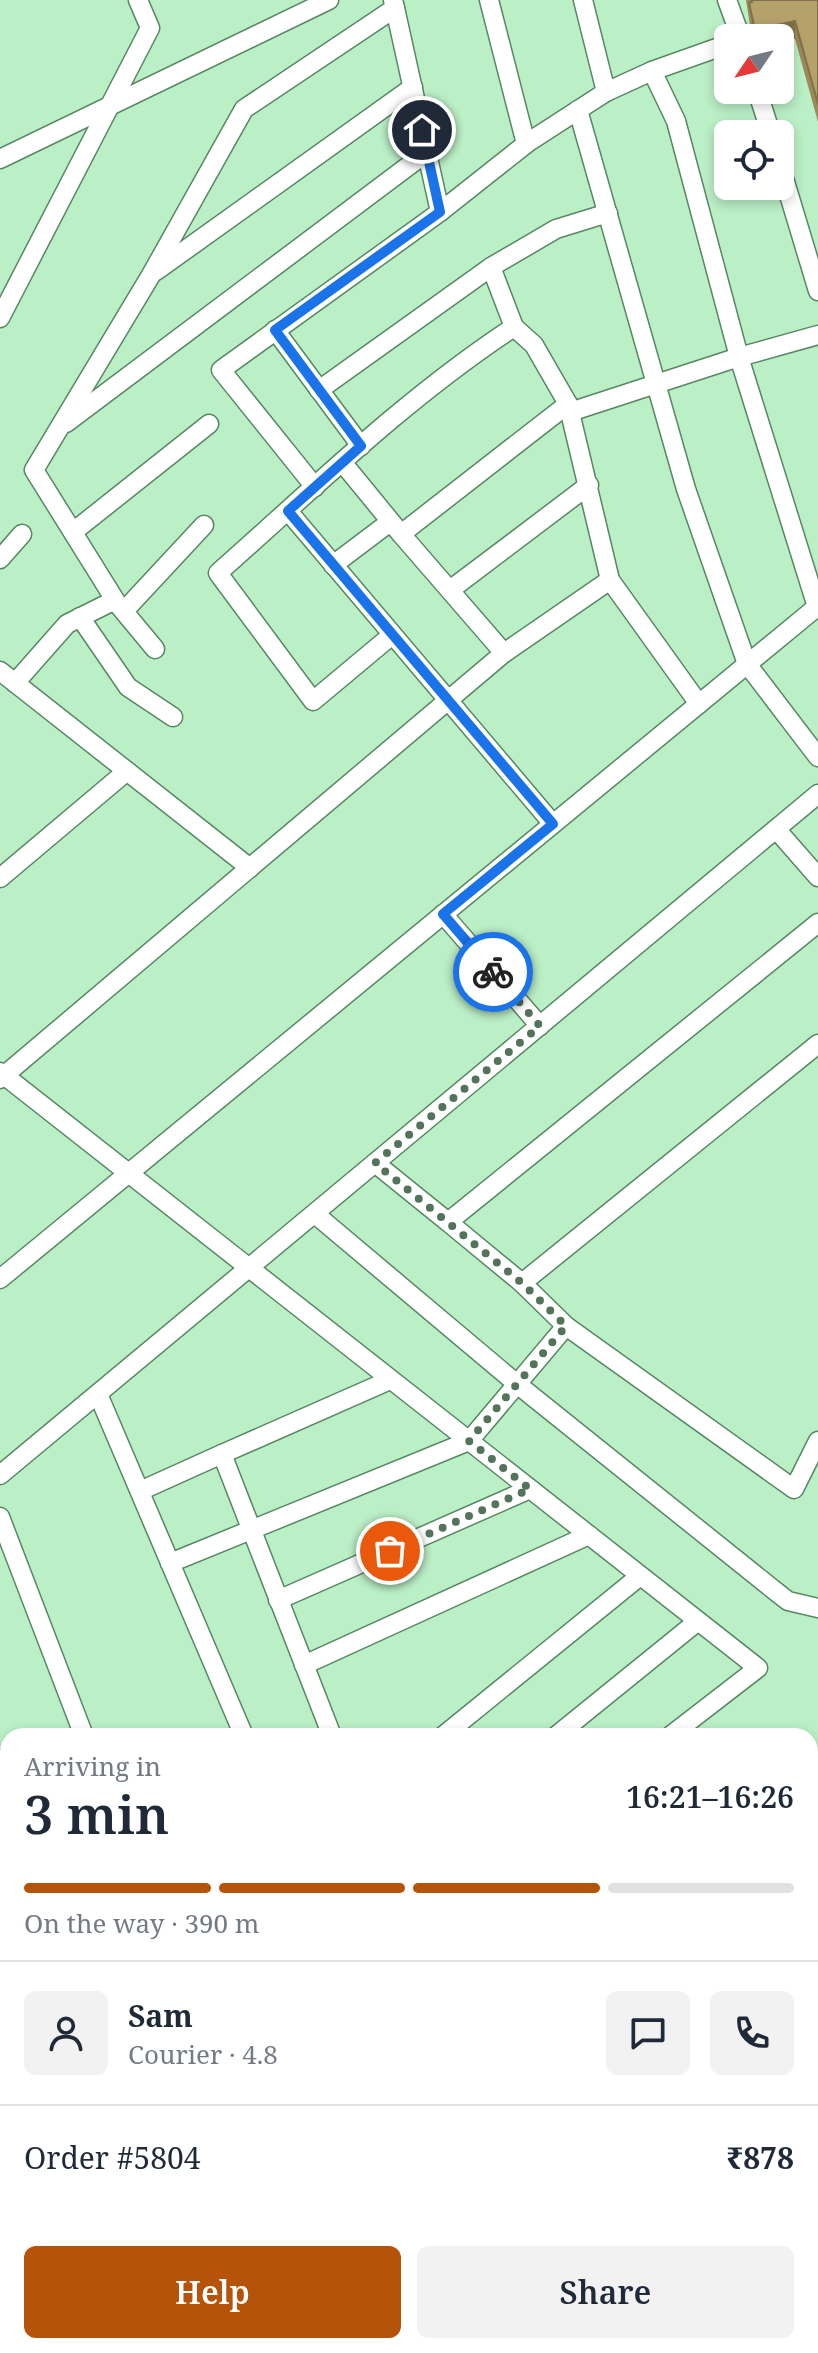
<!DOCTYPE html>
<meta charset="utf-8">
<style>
:root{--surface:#fff;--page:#f2f2f3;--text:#1f2937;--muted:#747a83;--line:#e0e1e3;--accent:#b45309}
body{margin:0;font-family:"Noto Serif",serif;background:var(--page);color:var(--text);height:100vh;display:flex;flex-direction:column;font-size:30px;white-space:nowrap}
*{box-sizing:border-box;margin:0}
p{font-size:26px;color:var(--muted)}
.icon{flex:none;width:44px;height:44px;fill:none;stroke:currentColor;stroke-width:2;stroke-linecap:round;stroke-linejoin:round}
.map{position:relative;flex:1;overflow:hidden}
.sheet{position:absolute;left:0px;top:1728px;width:818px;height:626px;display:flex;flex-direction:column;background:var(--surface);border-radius:24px 24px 0 0;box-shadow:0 4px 12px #0003}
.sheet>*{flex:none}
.needle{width:52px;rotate:235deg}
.fabs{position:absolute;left:714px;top:24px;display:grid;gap:16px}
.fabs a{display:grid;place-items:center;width:80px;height:80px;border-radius:12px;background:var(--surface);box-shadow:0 4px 12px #0003;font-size:40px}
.pin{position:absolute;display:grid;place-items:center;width:68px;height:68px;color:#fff;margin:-34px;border:4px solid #fff;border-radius:50%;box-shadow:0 2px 8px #0007}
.courier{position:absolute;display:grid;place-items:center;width:80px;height:80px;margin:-40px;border:6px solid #1a73e8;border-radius:50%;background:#fff;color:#222;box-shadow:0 2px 10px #0007}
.overview em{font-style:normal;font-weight:600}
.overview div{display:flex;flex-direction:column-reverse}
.overview{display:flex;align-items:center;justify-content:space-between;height:136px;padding:0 24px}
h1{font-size:52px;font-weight:600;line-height:60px}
.bar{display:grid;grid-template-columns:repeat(4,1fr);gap:12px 8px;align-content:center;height:96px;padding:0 24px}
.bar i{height:10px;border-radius:6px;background:var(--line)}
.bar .active{background:var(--accent)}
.bar p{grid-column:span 4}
.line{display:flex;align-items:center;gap:20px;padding:0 24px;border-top:2px solid var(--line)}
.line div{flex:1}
.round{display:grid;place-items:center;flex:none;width:84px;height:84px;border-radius:12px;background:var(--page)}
.button{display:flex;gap:16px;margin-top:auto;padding:16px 24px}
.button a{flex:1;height:92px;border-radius:12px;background:var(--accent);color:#fff;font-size:32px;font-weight:600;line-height:92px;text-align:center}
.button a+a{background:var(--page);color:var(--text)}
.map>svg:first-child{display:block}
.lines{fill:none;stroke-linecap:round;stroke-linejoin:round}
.minor-casing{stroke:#578763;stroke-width:21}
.tertiary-casing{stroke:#578763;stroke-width:25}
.minor{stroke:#fff;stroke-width:18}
.tertiary{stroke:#fff;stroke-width:22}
.wall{fill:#9c8a5b}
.shaded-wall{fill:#7f714a}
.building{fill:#b5a16a;stroke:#7f714a;stroke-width:2}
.done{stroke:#54735b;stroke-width:8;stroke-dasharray:0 14.4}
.route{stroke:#1a73e8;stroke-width:10}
</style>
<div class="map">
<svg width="818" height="2353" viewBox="0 0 818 2353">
<rect width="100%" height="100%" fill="#bbefc6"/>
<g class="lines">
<defs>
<g id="minor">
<path d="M583 0 606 92"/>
<path d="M727 0 741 38"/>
<path d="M652 71 676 121 739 357 817 607"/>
<path d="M757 90 771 134"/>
<path d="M578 110 686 489 747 664 818 757"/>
<path d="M524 145 606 92 652 71 728 44"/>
<path d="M0 159 329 0"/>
<path d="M780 165 818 291"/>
<path d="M440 212 526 144 489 0"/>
<path d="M491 267 514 327"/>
<path d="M156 271 413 87"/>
<path d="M0 318 150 28 138 0"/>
<path d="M275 330 361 446"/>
<path d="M319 390 491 267 556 229 608 213"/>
<path d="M570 412 739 357 818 335"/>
<path d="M66 423 427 152"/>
<path d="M342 462 401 534 504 653"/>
<path d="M315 487 221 370 440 212 395 8"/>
<path d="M288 511 553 824"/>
<path d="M73 532 209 424"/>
<path d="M401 534 568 404"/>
<path d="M0 559 22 534"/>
<path d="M333 565 390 522"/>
<path d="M450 590 589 485"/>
<path d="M116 602 155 649"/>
<path d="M124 611 204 525"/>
<path d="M80 617 128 687 173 717"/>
<path d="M392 635 313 701 218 573C314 488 407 397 514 327L534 345 568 404 610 580"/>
<path d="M0 671 250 868"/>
<path d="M15 683 67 624 115 600 34 470 151 275 244 109 395 8 393 0"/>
<path d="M776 829 818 877"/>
<path d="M0 878 127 771"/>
<path d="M443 914 540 1026"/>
<path d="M0 1072 758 1668 670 1736"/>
<path d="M0 1079 504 653 610 580 699 704"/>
<path d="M375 1163 448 1222 818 923"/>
<path d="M315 1214 517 1384 779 1594 788 1601 818 1608"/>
<path d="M448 1222 522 1283 818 1044"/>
<path d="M0 1279 818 606"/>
<path d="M566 1326 794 1489 818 1441"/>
<path d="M98 1394 244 1736"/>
<path d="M222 1454 390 1380"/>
<path d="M0 1475 818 794"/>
<path d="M140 1491 222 1454 332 1736"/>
<path d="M0 1517 84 1736"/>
<path d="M170 1563 469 1441 566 1326 522 1283"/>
<path d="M278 1600 530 1489"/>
<path d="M304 1665 589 1535"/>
<path d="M443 1736 640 1576"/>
<path d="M556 1736 698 1621"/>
<path d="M0 1759 8 1763"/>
<path d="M0 1924 8 1927"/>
<path d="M810 1964 818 1960"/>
<path d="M0 2010 8 2013"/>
<path d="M817 2078H818"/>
<path d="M0 2143 8 2140"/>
<path d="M0 2225 8 2222"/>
<path d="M806 2348H818"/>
</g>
<g id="tertiary">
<path d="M810 1832 818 1828"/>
<path d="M0 2324 8 2319"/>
</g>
</defs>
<!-- minor casing -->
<use href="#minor" class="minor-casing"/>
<!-- tertiary casing -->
<use href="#tertiary" class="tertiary-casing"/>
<!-- minor -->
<use href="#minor" class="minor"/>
<!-- tertiary -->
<use href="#tertiary" class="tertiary"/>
</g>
<!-- wall -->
<path class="wall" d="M746 0H818V122L795 39 752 38Z"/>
<!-- shaded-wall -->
<path class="shaded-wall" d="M795 21V39L780 43V38H755V30Z"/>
<!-- building -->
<path class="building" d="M751 0H818V104L795 21 755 30 749 3 752 2Z"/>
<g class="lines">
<!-- done -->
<path class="done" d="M390 1551 530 1489 469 1441 566 1326 522 1283 375 1163 540 1026 493 972"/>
<!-- route -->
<path class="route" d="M422 130 440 212 275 330 361 446 288 511 553 824 443 914 493 972"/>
</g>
</svg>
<div class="fabs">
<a><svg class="needle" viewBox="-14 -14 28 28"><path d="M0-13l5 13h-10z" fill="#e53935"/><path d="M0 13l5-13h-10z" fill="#747a83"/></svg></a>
<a><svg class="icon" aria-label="locate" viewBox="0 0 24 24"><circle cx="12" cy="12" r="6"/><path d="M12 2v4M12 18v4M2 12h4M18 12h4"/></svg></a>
</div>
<div class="pin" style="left:390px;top:1551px;background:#ea580c"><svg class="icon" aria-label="bag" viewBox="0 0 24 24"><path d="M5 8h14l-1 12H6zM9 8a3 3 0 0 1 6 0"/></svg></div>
<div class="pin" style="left:422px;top:130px;background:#1f2937"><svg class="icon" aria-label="home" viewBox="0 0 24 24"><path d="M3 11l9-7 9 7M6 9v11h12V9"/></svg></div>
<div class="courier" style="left:493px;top:972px"><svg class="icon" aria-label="bike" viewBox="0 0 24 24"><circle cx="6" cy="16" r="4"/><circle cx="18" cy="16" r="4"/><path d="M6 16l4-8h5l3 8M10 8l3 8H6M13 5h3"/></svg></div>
<section class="sheet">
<div class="overview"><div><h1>3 min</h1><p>Arriving in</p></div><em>16:21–16:26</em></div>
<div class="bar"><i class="active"></i><i class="active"></i><i class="active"></i><i></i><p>On the way · 390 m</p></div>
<div class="line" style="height:144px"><a class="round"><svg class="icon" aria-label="person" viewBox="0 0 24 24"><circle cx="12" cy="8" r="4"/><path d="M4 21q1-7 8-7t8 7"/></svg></a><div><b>Sam</b><p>Courier · 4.8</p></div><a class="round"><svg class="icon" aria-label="chat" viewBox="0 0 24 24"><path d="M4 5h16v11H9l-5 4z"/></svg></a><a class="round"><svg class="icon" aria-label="phone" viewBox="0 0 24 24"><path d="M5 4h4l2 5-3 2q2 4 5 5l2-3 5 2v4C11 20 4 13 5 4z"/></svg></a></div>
<div class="line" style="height:104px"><div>Order #5804</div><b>₹878</b></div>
<div class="button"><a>Help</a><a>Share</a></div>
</section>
</div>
